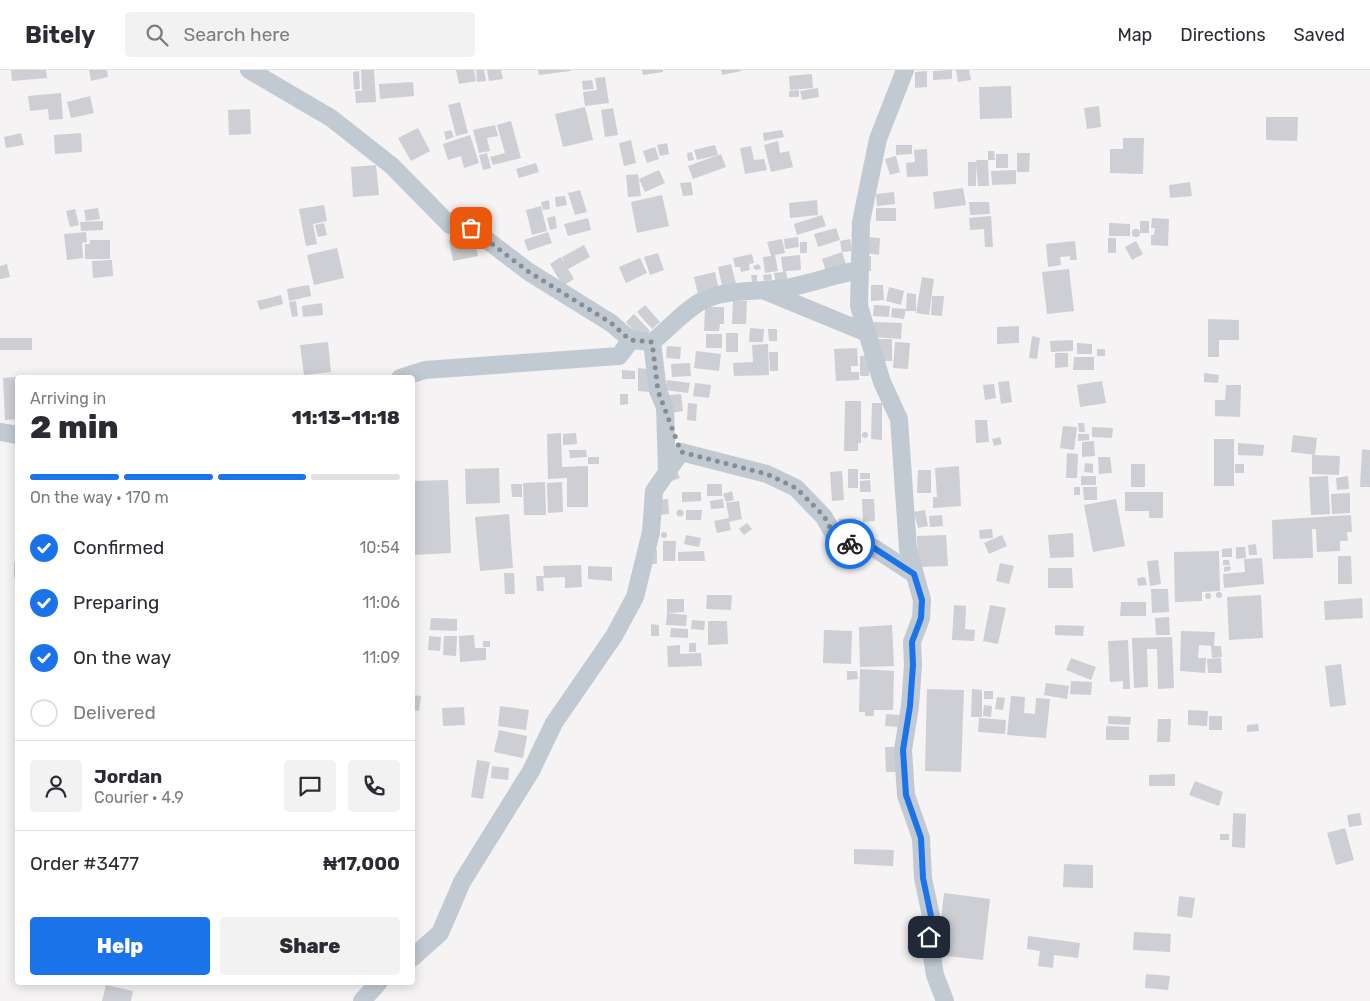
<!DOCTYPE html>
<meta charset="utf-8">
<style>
:root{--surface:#fff;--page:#f2f2f3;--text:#2b2b33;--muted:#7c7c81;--line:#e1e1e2;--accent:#1a73e8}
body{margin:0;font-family:Rubik,sans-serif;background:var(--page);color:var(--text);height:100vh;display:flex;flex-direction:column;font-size:19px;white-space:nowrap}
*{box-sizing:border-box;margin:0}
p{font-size:16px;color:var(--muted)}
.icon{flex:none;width:28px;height:28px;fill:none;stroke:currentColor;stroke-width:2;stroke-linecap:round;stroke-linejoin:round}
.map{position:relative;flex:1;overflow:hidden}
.panel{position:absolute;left:15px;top:305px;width:400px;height:610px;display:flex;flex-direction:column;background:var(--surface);border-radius:5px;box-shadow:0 2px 12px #0003}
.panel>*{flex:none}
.pin{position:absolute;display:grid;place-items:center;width:42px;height:42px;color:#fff;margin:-21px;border-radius:10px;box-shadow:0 2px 8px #0006}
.courier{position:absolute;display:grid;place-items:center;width:50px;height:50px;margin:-25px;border:4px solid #1a73e8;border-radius:50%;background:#fff;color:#222;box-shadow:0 1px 6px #0007}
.overview em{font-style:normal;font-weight:800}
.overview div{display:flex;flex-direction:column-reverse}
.overview{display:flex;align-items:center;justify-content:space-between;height:85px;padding:0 15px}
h1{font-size:32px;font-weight:800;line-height:38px}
.bar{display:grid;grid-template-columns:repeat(4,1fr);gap:8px 5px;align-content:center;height:60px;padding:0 15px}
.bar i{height:6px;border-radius:4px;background:var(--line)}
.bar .current{background:var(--accent)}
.bar p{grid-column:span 4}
.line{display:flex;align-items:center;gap:12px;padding:0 15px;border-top:1px solid var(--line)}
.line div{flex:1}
.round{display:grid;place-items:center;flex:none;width:52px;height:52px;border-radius:5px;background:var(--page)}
ol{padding:0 15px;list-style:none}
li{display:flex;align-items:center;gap:15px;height:55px}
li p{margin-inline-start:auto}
li .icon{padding:5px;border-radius:50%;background:var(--accent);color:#fff;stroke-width:4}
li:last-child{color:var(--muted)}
li i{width:28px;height:28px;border:2px solid var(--line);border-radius:50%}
.primary-button{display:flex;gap:10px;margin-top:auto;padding:10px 15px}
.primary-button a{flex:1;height:58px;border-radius:5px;background:var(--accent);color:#fff;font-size:20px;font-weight:800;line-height:58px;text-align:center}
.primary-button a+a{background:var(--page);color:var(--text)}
header{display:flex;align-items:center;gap:30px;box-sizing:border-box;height:70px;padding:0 25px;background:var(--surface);border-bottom:1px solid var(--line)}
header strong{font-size:24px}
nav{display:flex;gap:28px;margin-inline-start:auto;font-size:18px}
.search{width:350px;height:45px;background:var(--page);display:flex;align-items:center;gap:12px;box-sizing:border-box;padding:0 18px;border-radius:5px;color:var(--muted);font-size:19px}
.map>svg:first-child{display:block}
.building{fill:#cdcfd5}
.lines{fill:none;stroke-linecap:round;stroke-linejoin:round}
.street{stroke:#c1cad2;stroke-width:18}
.done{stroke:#868d94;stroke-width:5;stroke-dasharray:0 9}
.route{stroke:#1a73e8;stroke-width:6}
</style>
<header>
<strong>Bitely</strong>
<div class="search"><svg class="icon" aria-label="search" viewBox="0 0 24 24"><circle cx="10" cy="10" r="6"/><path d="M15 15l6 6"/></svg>Search here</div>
<nav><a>Map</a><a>Directions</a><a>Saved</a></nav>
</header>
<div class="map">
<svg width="1370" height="931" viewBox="0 0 1370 931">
<rect width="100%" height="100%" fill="#f5f3f3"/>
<!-- building -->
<g class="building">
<path d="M11 0H46L47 8 12 11Z"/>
<path d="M89 0H107L108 7 91 11Z"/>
<path d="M361 0H374L376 32 356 33 355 21H362Z"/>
<path d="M456 0H474L476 11 459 14Z"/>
<path d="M476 0H484L486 11 477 12Z"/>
<path d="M487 0H501L503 9 489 11Z"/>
<path d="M538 0H571V1L539 5Z"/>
<path d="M642 0H663V2L643 5Z"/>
<path d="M721 0H741V1L722 5Z"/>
<path d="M952 0V9L933 10V1Z"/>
<path d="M956 0H969L971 10 958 12Z"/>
<path d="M359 1 360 19 354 20 353 2Z"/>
<path d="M927 1V17L915 18V2Z"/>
<path d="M812 4 813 18 790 20 789 6Z"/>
<path d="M605 7 609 33 585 36 583 22 597 20 595 8Z"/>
<path d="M592 10 594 19 583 20 582 11Z"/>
<path d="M413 12 414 26 380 29 379 14Z"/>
<path d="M1011 16 1012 48 980 49 979 17Z"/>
<path d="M818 18 819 27 802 30 800 21Z"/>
<path d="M799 20V27H789V21Z"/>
<path d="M61 23 63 49 49 50 48 39 30 41 28 26Z"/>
<path d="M90 26 94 43 71 48 67 32Z"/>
<path d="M460 32 468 63 456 66 448 35Z"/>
<path d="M1099 36 1101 57 1087 59 1084 38Z"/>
<path d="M585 37 593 70 563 77 555 44Z"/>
<path d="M613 38 618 65 605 67 601 40Z"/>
<path d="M250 39 251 64 229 65 228 40Z"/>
<path d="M1266 47H1298L1297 71 1266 70Z"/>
<path d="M511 51 521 88 493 95 490 87 505 83 497 55Z"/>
<path d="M495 55 498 66 487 68 490 81 479 83 473 60Z"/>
<path d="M418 58 430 81 411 91 398 68Z"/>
<path d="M451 60 454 67 446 70 444 62Z"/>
<path d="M782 60 784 67 764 71 763 63Z"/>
<path d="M21 63 24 75 6 78 4 67Z"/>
<path d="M81 63 82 82 55 84 54 65Z"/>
<path d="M470 65 479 93 464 98 461 86 448 90 443 74Z"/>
<path d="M1123 68H1144L1143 104 1110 103V79H1123Z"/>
<path d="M631 70 636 93 624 96 619 73Z"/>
<path d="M778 71 780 83 789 81 793 97 771 102 764 75Z"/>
<path d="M667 73 669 84 660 86 657 75Z"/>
<path d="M715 75 718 85 697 90 694 80Z"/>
<path d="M896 75H912V84L896 85Z"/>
<path d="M751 76 754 90 764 89 767 100 745 104 740 78Z"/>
<path d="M655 77 659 89 647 93 643 81Z"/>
<path d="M927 79 928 106 907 107 906 93 915 92 914 80Z"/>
<path d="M988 81H994L995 90H988Z"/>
<path d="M692 82 694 90 688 91 687 83Z"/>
<path d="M487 83 491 98 483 100 479 85Z"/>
<path d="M1017 83H1030L1029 102H1017Z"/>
<path d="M721 84 726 97 693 109 688 96Z"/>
<rect x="996" y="84" width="12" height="14"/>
<path d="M896 86 900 102 890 105 885 89Z"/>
<path d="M976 90H988L989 116H978L976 95V116H968V92H977Z"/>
<path d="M536 93 539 102 519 108 516 99Z"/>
<path d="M376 95 379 125 353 127 351 97Z"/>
<path d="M659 100 665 113 645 122 639 109Z"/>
<path d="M1016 100V114L992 115 991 101Z"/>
<path d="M638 104 641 126 628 127 626 105Z"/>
<path d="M691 112 693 125 683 126 680 113Z"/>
<path d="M1190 112 1192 126 1170 128 1169 115Z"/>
<path d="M963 118 966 135 935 139 933 122Z"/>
<path d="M580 120 587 142 575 145 568 123Z"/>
<path d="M894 122 895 134 877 136 876 124Z"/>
<path d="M662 125 669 156 637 163 631 132Z"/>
<path d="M565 126 567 135 556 137 555 127Z"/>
<path d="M549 130 550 139 543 140 541 132Z"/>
<path d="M817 130 818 145 790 148 789 133Z"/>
<path d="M969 132H989L990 144 970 145Z"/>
<path d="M324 135 327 151 313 154 317 174 306 176 299 139Z"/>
<path d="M541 136 547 161 532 165 526 140Z"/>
<path d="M98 138 100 149 86 151 84 140Z"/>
<rect x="876" y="138" width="20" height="13"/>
<path d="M75 139 79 155 70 157 66 141Z"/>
<path d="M822 145 826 156 797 165 794 154Z"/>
<path d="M555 146 557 158 550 160 547 148Z"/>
<path d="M991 146 993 177H985L984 159 970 160 969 148Z"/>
<path d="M588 148 591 160 568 166 564 154Z"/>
<path d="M1152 148 1169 149 1168 176 1151 175V165H1154L1155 158H1151Z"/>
<path d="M103 151V160L81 161 80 152Z"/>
<rect x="1140" y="151" width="9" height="12"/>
<path d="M324 153 327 165 318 167 315 155Z"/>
<path d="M1109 153 1130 154V166H1109Z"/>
<path d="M836 158 840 170 818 177 814 164Z"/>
<circle cx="1136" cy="163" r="4"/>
<path d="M86 162 87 172 82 173 83 188 67 190 64 164Z"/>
<path d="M548 162 552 173 528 181 524 170Z"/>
<path d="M474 165 478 186 453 191 449 170Z"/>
<path d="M798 167 799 177 785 179 784 169Z"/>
<path d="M867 167 880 168 879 185 865 183Z"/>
<rect x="1108" y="168" width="8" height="15"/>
<path d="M782 169 785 183 775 185 778 201 765 203 763 187 771 186 767 172Z"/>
<path d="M850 169 852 181 842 182 840 171Z"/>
<path d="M90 170H110V189H85V174H90Z"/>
<path d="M1075 171 1077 190H1070V186L1060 187 1061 195 1048 197 1046 174Z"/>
<path d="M1136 171 1143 184 1132 190 1125 177Z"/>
<rect x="800" y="172" width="7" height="11"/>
<path d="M584 175 590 187 568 199 574 209 563 216 550 194 561 187 565 194 562 187Z"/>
<path d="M337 178 344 208 314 215 307 185Z"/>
<path d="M842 182 846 194 826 201 822 189Z"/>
<path d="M658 183 664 200 650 205 644 187Z"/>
<path d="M752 184 754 193 749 194 750 200 741 202 740 197H735L733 188Z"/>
<path d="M800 185 801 200 786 201 788 212 776 214 774 203 783 202 781 187Z"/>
<path d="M871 186V201H863L862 187Z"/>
<path d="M640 188 647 203 626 213 619 197Z"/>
<path d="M112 190 113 206 93 208 92 191Z"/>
<path d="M7 194 10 207 0 209V196Z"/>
<path d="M731 194 738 221 724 225 718 197Z"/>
<path d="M759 194 761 199 755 200 753 196Z"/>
<path d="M1069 199 1074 241 1047 244 1042 202Z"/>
<path d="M715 202 719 220 698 224 694 207Z"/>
<path d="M771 204 772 210 764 211 763 205Z"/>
<path d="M751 205H757V212H752Z"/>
<path d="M922 207 934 209 929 245 916 243Z"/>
<path d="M309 215 311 226 289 231 287 219Z"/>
<path d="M871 215H883L884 230 871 231Z"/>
<path d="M889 217 904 221 901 235 886 231Z"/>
<path d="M907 223 916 224V241H906Z"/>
<path d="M281 225 283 234 260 240 257 231Z"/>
<path d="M932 226H944L942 246 931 245Z"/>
<path d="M296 231 298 246 292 247 289 232Z"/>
<path d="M733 231H747L746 254H732Z"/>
<path d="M322 233 323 245 303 247 302 236Z"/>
<path d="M645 235 660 252 652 259 637 242Z"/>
<path d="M874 235 890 236 889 247 873 246Z"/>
<path d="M705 237H724V254H720L719 261H704Z"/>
<path d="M892 238 906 239 904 249 891 247Z"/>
<path d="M634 244 650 261 641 269 626 252Z"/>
<path d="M1208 249 1239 250V270H1219V287H1208Z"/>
<path d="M874 252 902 253 901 269 874 267Z"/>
<path d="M1019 256V273L997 274V257Z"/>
<path d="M750 258 764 259 763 272H749Z"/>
<path d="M768 259H777V271H769Z"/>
<rect x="726" y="263" width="12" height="19"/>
<rect x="706" y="264" width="16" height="14"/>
<path d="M1032 266 1040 268 1037 289 1029 288Z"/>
<rect x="0" y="268" width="32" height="12"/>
<rect x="878" y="269" width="14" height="22"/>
<path d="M1073 270V281L1051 282 1050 271Z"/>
<path d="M328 272 331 302 304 305 300 275Z"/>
<path d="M895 272 910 273 908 299 893 298Z"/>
<path d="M1077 273 1092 274V284H1077Z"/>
<path d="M768 274 769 305 734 306 733 293 753 292 752 275Z"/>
<path d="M667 276 681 277 680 289 666 288Z"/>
<path d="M857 278 858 296H851V302H859V310L836 311 834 279Z"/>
<rect x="1097" y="279" width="8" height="7"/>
<path d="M696 281 721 284 719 301 694 298Z"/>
<path d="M769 282H778V301H770Z"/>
<path d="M1055 283H1068V297L1055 298Z"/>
<path d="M869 285V306H860V286Z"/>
<path d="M1074 287H1094V300H1073Z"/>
<path d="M690 293 691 306 672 307 671 294Z"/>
<path d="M638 298 649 299V322L638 321Z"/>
<path d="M622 300 635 301V309H622Z"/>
<path d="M1204 303 1219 305 1218 313 1204 312Z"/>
<path d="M18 307V349L5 350 3 308Z"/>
<path d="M667 310 690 313 688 323 665 320Z"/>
<path d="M1009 311 1012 332 1001 334 998 312Z"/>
<path d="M1102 311 1106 333 1080 337 1077 315Z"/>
<path d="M695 313 711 315 709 328 693 326Z"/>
<path d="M994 314 996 328 985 330 983 315Z"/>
<path d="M1226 315H1241L1240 347 1215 346V330H1225Z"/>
<path d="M620 324H628V334L620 335Z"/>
<path d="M681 324 683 341 671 343 669 325Z"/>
<path d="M845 331H861V373H858V381H844Z"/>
<path d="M688 333 697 334 696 351 687 350Z"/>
<path d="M872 333H882V370L871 369Z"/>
<path d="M975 350H987L989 372 976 373Z"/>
<path d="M1078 353H1084L1085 362H1079Z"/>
<path d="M1063 356 1077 357 1074 380 1060 378Z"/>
<path d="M1092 357 1113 358 1112 368 1092 367Z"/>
<circle cx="865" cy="365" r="3"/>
<path d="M561 363 562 397 588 396V437H567V408L548 409 547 364Z"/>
<path d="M576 363 577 374 563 375V364Z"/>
<path d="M1078 364H1089V370L1078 371Z"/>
<path d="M1293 365 1317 368 1315 385 1291 382Z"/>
<path d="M1000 367 1002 374 994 376 992 369Z"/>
<rect x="1214" y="369" width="20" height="47"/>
<path d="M1094 371 1095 386 1082 387V372Z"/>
<path d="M1238 373 1264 375 1263 386 1238 385Z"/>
<path d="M1362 379 1370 380V417H1360Z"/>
<path d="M569 380H586L587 387 570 388Z"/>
<path d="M1067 383 1078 384 1077 408H1066Z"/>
<path d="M1312 385 1340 386 1339 405 1312 404Z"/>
<rect x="588" y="387" width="11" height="7"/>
<path d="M1098 387H1110L1112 403 1099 404Z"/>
<path d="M1085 393 1093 394V403L1084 402Z"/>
<rect x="1131" y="394" width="14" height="23"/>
<rect x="1235" y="394" width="9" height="9"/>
<path d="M959 396 961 436 933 438V427H937L935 398Z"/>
<path d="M499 398 500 433 466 434 465 399Z"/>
<path d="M676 399 680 408 672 411 668 403Z"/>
<rect x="848" y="399" width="10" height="19"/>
<path d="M918 400H931V423H917Z"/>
<path d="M842 401 844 430 832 431 830 402Z"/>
<rect x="860" y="403" width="10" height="6"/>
<rect x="1081" y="406" width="15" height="9"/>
<path d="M1328 406 1330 444 1311 445 1309 407Z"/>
<path d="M1348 406 1349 419 1337 420 1336 408Z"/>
<path d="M448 410 451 483 412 485V411Z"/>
<path d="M870 410 871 422H860V411Z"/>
<path d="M545 412 546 445H524L523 413Z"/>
<path d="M562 412 563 442 548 443 547 413Z"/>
<path d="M511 414H522V427H512Z"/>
<rect x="707" y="414" width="15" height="12"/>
<rect x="1074" y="417" width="6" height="8"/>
<path d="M1083 417H1097V430H1084Z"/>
<path d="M732 421 734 430 726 432 723 424Z"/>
<path d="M682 422H701V431L682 432Z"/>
<path d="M1125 422H1163V448H1149V441H1125Z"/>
<path d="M1350 423V443L1332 444 1331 424Z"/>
<path d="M668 429 669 444 659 445 658 430Z"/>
<path d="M723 429 724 438 711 439 710 431Z"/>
<path d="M862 429H874L875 451 863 452Z"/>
<path d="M1116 429 1125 476 1093 482 1084 435Z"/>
<path d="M739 431 742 449 729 452 731 460 717 463 714 451 729 448 726 433Z"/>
<circle cx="680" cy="443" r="3.5"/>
<path d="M686 440H702L701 450H686Z"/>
<path d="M925 440 928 456 918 458 914 442Z"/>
<path d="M509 444 513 498 480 501 475 447Z"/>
<path d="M942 445 943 456 930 457 929 446Z"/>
<path d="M1351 445 1352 462H1347L1348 471H1340V481L1317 482 1316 459H1312L1313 488 1273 489 1272 450Z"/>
<path d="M856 448 857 460 839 461V449Z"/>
<path d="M747 453 752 459 744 465 739 459Z"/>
<path d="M992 459 993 468 980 469 979 460Z"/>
<circle cx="664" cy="465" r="3"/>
<path d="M1073 463 1074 487 1050 488 1048 465Z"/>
<path d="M686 465 701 468 699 477 684 474Z"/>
<path d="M946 465 948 496 918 497 917 466Z"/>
<path d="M1002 465 1007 476 989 484 984 473Z"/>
<path d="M663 471H676L675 491H663Z"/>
<path d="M1256 474 1257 485H1249L1248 475Z"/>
<path d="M1236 477H1245L1246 488 1236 489Z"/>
<path d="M1232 478V487H1222V479Z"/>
<path d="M647 479 657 480V494H647Z"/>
<path d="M704 481 705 491H678V482Z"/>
<path d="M1219 481 1220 521 1202 522V531L1175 532 1174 482Z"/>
<path d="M1338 486H1351L1352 514H1338Z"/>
<path d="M1262 488 1264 514 1224 518 1223 504 1245 502 1244 489Z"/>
<path d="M1158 490 1161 514 1150 516 1147 491Z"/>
<path d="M1223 490H1229L1230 495H1223Z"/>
<rect x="14" y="492" width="4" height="15"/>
<path d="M1000 493 1014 496 1009 514 996 511Z"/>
<path d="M581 495 582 517 565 518V507L543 508 544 521H537L536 506H544L543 496Z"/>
<path d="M588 496 612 497V511L588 509Z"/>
<path d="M1230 496 1231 500 1224 502V497Z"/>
<path d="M1048 498H1072L1073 518H1048Z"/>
<path d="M504 503H514L515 524H505Z"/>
<path d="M1145 507 1147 515 1138 516 1137 508Z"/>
<path d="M1151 519H1168L1169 542 1152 543Z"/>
<circle cx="1219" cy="525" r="3"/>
<circle cx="1208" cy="526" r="3"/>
<path d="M707 525H732L731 540 706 539Z"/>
<path d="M1261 525 1263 568 1229 570 1227 527Z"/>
<path d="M1362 528 1363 548 1325 550 1324 531Z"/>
<path d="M667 529H684V542L667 543Z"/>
<path d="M1121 532H1146V546H1120Z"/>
<path d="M954 535 966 536 965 559 975 560 974 571 952 570Z"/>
<path d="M990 535 1006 538 998 574 983 571Z"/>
<path d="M667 543 687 545 686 556 666 555Z"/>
<path d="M1169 547 1170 565H1156L1155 548Z"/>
<path d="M431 548 457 549V561L430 560Z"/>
<path d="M692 550 705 551 704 560 691 559Z"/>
<path d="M708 551H727L728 574 708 575Z"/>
<path d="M651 554 659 555V566H651Z"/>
<path d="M892 555 894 596 860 597 859 557Z"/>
<path d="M1055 555 1084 556 1083 566 1055 565Z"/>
<path d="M671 558 688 559V568L670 567Z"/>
<path d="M824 560 852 561 851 594 823 593Z"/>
<path d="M1181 561 1215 562 1214 576 1199 575 1198 588H1206L1205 603 1180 601Z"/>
<path d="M474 565 475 578H486V590L460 592 459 566Z"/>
<path d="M429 566 441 567 440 581 428 580Z"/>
<path d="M444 566H457L456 586 443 585Z"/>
<path d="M1172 567 1174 618 1158 619 1157 579H1147L1148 617 1134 618 1132 568Z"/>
<path d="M1128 570 1130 619H1123V611L1110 612 1108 571Z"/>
<rect x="483" y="571" width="7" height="6"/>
<rect x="689" y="573" width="7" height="9"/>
<path d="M680 575V584L701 583 702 596 668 597 667 576Z"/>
<path d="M1211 576H1221L1222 587 1212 588Z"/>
<path d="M1071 588 1096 597 1091 610 1066 600Z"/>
<path d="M1221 588 1222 603H1208L1207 589Z"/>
<path d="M1341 594 1346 635 1330 637 1325 596Z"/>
<path d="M860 599 894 601 893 640H874V646H865V642H859Z"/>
<path d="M847 601H857L858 609 847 610Z"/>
<path d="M1071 611 1092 612 1091 625 1070 624Z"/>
<path d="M1046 613 1069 616 1067 629 1044 625Z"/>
<path d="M927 619 964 620 961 702 925 701Z"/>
<path d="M972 619 982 620V647H971Z"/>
<rect x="984" y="621" width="9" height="8"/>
<path d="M412 625 421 626 419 641 412 640Z"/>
<path d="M1011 626 1025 627 1024 643 1035 644 1036 628 1050 629 1046 668 1007 665Z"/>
<path d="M997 627 1005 628 1003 640 995 639Z"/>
<path d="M984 635 992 636 991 647 983 646Z"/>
<path d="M500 636 529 640 526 660 498 656Z"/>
<path d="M464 637 465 655 443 656 442 638Z"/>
<path d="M1188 640 1208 641 1207 656 1188 655Z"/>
<path d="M886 644 899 645 898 657 885 656Z"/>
<path d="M1108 646 1131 647 1130 655 1108 654Z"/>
<rect x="1209" y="646" width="13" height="14"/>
<path d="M979 648 1006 650 1005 664 978 662Z"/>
<path d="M1158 649H1171L1170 672H1157Z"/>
<path d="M1258 654 1259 661 1247 662V655Z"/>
<path d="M1106 656 1129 657V670H1106Z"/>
<path d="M499 660 527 666 523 688 494 682Z"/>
<path d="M885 677H897V702H886Z"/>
<path d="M477 690 490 692 483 729 471 727Z"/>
<path d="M492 696 509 698 508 710 491 708Z"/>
<path d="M1175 704V716H1149V705Z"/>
<path d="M1195 711 1223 722 1219 736 1189 725Z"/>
<path d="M1233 743 1246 744 1245 778 1232 777Z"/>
<path d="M1360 743 1362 755 1349 757 1347 745Z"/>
<path d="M1345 758 1354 790 1336 795 1327 763Z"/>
<rect x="1220" y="764" width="9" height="6"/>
<path d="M854 779 894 780 893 796 854 794Z"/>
<path d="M1064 794 1093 795V818L1063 817Z"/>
<path d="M944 823 990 829 983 890 937 885Z"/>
<path d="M1179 826 1195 828 1192 848 1177 846Z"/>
<path d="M1134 862 1171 864 1170 882 1133 880Z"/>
<path d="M1028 866 1080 873 1078 888 1054 885 1053 898 1038 896 1040 881 1027 879Z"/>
<path d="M1146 904 1170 906 1168 920 1145 918Z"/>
<path d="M106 915 133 921 131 931H102Z"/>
</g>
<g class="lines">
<!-- street -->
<g class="street">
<path d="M249 0 331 48 392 96 450 155 471 158 529 202 611 253 631 270 652 272C669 259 687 237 706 229 730 219 760 222 786 218 811 214 835 204 860 200"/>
<path d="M905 0 878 69 861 152 859 236 882 312 899 349 908 479 922 530 921 548 912 572 913 595 910 636 903 680 906 725 921 768 923 808 931 846 929 867 935 905 945 931"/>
<path d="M765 221 867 263"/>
<path d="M652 272 658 321 665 337 667 401"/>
<path d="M400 308 425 300 619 286 631 270"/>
<path d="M0 362 18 365"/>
<path d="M412 888 440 863 462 812 531 701 554 653 614 566 635 527 651 462 654 421 681 382 767 404 796 418 824 447 834 465 848 473 874 478 914 504"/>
<path d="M362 931 379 912"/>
</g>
</g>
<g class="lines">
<!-- done -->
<path class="done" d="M471 158 529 202 611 253 630 270 652 272 658 321 681 382 767 404 796 418 824 446 834 465 850 474"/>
<!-- route -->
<path class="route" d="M850 474 874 478 914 504 922 530 921 548 912 572 913 595 910 636 903 680 906 725 921 768 923 808 931 846 929 867"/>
</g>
</svg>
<div class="pin" style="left:471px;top:158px;background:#ea580c"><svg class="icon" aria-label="bag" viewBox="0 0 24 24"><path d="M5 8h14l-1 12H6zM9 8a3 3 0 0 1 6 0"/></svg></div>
<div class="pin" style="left:929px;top:867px;background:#1f2937"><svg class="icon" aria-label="home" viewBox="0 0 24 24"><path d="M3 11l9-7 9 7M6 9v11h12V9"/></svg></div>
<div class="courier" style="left:850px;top:474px"><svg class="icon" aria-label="bike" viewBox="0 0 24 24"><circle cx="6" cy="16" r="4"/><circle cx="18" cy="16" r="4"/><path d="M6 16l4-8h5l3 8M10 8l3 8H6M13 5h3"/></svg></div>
<section class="panel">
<div class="overview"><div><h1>2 min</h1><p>Arriving in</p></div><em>11:13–11:18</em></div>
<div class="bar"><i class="current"></i><i class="current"></i><i class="current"></i><i></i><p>On the way · 170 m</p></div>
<ol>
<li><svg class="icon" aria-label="check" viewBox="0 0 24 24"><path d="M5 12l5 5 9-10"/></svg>Confirmed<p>10:54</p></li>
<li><svg class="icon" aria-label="check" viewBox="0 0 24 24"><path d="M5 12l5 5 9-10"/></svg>Preparing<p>11:06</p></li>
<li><svg class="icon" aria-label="check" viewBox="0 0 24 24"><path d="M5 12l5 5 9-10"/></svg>On the way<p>11:09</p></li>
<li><i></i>Delivered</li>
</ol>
<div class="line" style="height:90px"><a class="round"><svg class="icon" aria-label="person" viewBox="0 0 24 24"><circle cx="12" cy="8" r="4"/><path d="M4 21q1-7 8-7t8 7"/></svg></a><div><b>Jordan</b><p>Courier · 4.9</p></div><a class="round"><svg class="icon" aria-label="chat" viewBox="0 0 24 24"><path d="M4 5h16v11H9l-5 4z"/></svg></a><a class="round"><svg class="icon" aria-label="phone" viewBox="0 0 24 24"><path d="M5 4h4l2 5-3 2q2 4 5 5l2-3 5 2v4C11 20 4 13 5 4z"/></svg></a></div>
<div class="line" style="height:65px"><div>Order #3477</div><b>₦17,000</b></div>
<div class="primary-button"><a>Help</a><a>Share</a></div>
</section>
</div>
